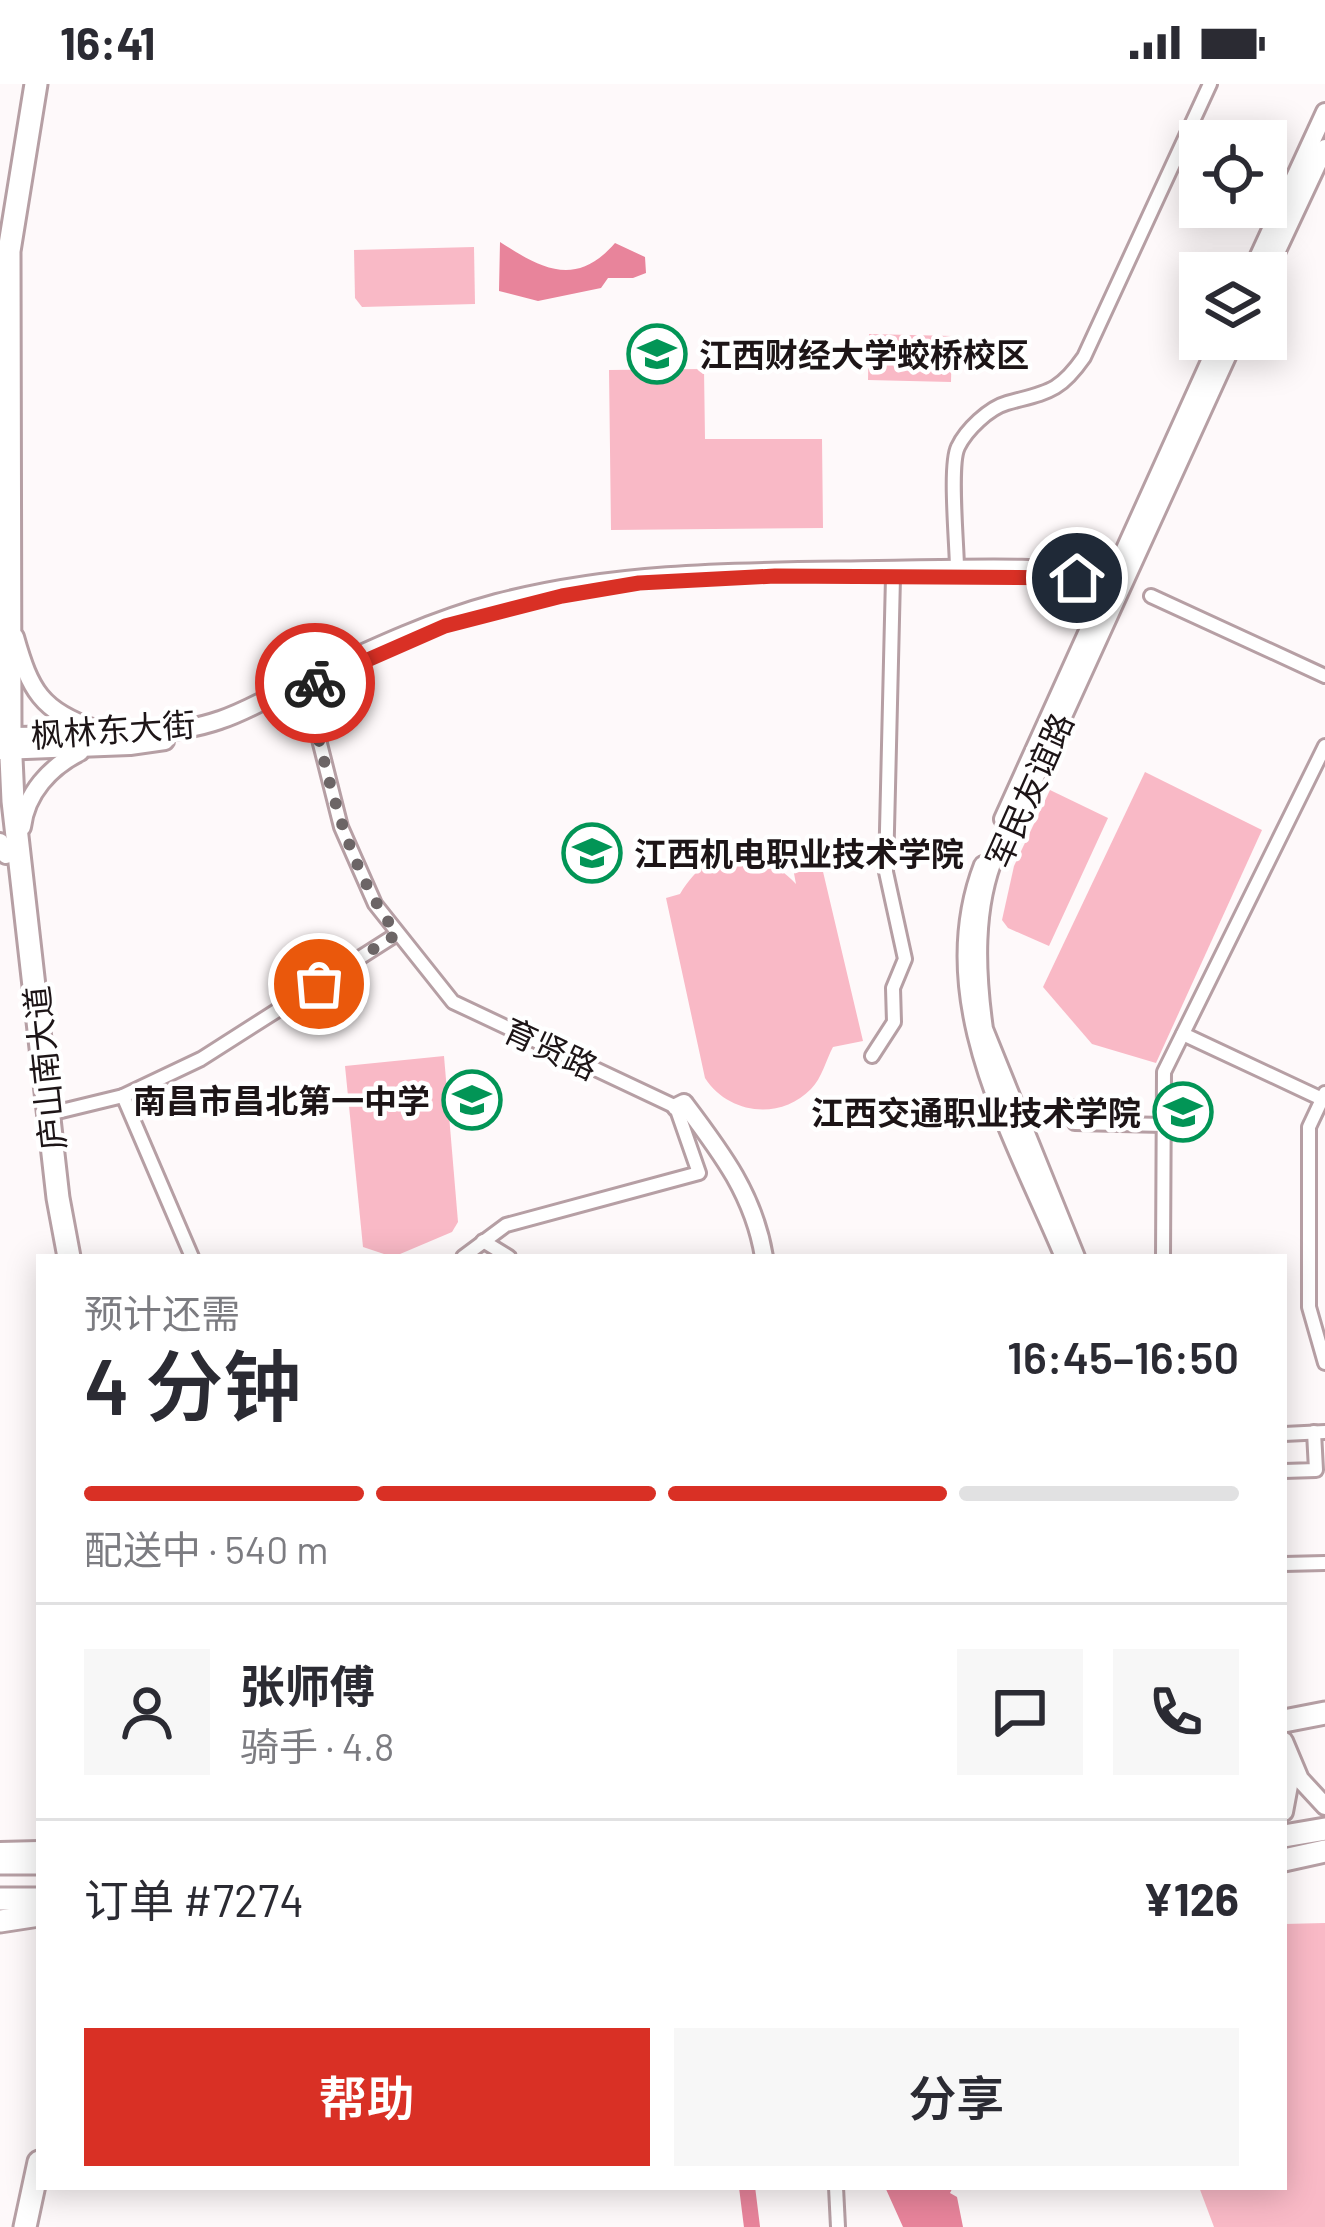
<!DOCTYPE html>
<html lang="zh">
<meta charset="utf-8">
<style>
:root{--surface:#fff;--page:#f7f7f7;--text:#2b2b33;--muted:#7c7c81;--line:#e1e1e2;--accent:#d93025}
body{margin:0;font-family:Barlow,"Noto Sans SC",sans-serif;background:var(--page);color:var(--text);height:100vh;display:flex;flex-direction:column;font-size:45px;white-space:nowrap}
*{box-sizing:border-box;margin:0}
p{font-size:39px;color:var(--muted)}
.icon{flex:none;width:66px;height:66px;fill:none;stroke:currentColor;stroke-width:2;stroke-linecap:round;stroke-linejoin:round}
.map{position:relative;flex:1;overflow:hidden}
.drawer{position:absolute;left:36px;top:1170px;width:1251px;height:936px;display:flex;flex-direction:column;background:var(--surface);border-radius:0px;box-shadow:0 6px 30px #0003}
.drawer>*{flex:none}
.controls{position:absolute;left:1179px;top:36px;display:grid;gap:24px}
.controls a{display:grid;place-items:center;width:108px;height:108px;border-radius:0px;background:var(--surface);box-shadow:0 6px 30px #0003;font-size:60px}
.pin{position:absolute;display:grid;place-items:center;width:102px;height:102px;color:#fff;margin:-51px;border:6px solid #fff;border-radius:50%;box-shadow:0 3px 12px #0007}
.courier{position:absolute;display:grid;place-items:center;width:120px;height:120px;margin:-60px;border:9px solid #d93025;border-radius:50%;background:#fff;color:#222;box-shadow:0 3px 15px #0007}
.headline em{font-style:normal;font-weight:600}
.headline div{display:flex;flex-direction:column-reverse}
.headline{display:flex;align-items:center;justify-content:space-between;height:204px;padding:0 48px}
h1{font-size:78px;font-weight:600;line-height:90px}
.bar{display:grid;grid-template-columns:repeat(4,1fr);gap:18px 12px;align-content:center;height:144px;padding:0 48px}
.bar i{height:15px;border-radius:9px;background:var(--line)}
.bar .current{background:var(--accent)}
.bar p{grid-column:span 4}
.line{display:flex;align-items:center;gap:30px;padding:0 48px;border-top:3px solid var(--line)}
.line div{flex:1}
.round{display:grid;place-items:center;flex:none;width:126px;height:126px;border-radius:0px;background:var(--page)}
.cta{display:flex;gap:24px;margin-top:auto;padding:24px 48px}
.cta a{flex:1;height:138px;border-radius:0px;background:var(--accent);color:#fff;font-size:48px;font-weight:600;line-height:138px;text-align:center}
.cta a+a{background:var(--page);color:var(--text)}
.status{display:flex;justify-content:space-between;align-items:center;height:84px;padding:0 60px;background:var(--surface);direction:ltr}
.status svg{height:33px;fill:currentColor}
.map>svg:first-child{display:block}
.green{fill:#f9b9c6}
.water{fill:#e8849b}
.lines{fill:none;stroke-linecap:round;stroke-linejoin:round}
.river{stroke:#e8849b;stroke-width:16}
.street-casing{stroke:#b69fa4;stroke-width:18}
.secondary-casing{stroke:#b69fa4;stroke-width:22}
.primary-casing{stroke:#b69fa4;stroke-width:24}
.highway-casing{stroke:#b69fa4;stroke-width:27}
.street{stroke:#fff;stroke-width:12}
.secondary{stroke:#fff;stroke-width:16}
.primary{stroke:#fff;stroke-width:18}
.highway{stroke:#fff;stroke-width:21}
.done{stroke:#6c6566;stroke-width:12;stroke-dasharray:0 21.6}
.route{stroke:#d93025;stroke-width:15}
.labels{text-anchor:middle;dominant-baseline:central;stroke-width:9;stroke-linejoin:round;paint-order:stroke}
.poi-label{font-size:33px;font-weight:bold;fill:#1d1517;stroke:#fff;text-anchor:start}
.street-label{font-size:33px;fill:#1d1517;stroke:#fff}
</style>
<div class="status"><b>16:41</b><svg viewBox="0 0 49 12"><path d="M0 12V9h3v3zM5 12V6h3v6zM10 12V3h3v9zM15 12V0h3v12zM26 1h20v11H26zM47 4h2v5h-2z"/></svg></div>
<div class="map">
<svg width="1325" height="2143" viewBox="0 0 1325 2143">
<rect width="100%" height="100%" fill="#fef9fa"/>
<!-- green -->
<g class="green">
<path d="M474 163 475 220 362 223 355 214 354 166Z"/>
<path d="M869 250 952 252 951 298 868 296Z"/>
<path d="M704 285 705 355H822L823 444 611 446 609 286Z"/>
<path d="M1145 688 1262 746 1156 979 1092 960 1043 903Z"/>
<path d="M1050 706 1108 734 1049 862 1008 844 1002 836 1014 782Z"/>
<path d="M816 758 863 957 833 963C826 976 822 994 811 1005 780 1037 728 1030 705 994L666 814 680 810C711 758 757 759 796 800L789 763Z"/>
<path d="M444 972 458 1138 452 1148 393 1173 363 1163 345 982Z"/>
<path d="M1325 1839V2143H1214L1199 2103H1284V1840Z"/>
</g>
<!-- water -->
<g class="water">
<path d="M500 158C542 185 576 204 615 159L645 173 646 189 633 194H608L601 204 538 217 499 207Z"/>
<path d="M885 2103H953L950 2109 957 2113 963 2143H903Z"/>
</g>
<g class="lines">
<!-- river -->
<path class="river" d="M747 2103 752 2143"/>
<defs>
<g id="street">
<path d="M957 485C957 461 949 381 958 363 966 346 989 324 1007 319 1047 308 1059 309 1084 273L1210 0"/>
<path d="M1151 512 1325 592"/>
<path d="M306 604 341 743 375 820 453 918 676 1023 699 1089 506 1141 463 1173"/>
<path d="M1183 950 1322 1015"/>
<path d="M872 972 894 938 893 904 905 875 886 788 893 493"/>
<path d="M1325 1009 1309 1043V1223L1325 1279"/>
<path d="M123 1012 201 975 397 850"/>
<path d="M1071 1023 1075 1039 1164 1041"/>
<path d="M49 1030 123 1012 192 1173"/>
<path d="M483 1157 509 1173"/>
<path d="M1163 1173 1164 988 1325 662"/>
<path d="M1284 1350 1325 1348"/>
<path d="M1284 1387 1316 1386 1314 1348"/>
<path d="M1284 1480 1325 1479"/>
<path d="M836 2103 838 2143"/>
</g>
<g id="secondary">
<path d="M1251 189 1325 28"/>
<path d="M1266 190 1325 64"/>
<path d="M15 553C30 606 41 627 95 645"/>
<path d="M2 652C69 650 157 658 220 636 245 628 270 613 294 601 361 570 426 538 497 519 622 486 750 488 878 486 960 485 1043 481 1124 492"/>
<path d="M0 667 130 662 165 657"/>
<path d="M1003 735 1220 255"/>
<path d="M22 743C26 709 50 683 80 668"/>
<path d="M0 758 6 771"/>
<path d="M983 781C931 915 1013 1051 1064 1173"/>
<path d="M676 1023 684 1019C721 1068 754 1111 764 1173"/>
<path d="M1076 1173 984 945C976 888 973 823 996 769 1003 752 1014 736 1023 720L1235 255"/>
<path d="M1284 1657 1300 1695 1325 1722"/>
<path d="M1284 1683 1290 1696 1284 1728"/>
</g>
<path id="primary" d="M0 1768 39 1767"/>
<g id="highway">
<path d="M36 0 9 167 10 652 13 717 58 1114 69 1173"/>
<path d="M1284 1637 1325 1629"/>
<path d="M1284 1752 1325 1745"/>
<path d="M1284 1776 1325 1767"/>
<path d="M0 1779H39"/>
<path d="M0 1815H39"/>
<path d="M0 1837 39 1831"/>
<path d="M25 2143 39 2078"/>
</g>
</defs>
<!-- street casing -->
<use href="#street" class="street-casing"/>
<!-- secondary casing -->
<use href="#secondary" class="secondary-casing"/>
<!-- primary casing -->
<use href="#primary" class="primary-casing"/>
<!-- highway casing -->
<use href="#highway" class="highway-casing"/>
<!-- street -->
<use href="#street" class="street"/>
<!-- secondary -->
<use href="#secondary" class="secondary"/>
<!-- primary -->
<use href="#primary" class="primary"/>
<!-- highway -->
<use href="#highway" class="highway"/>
</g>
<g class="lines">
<!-- done -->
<path class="done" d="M315 599 306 604C328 689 343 778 397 850L319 900"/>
<!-- route -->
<path class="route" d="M315 599 445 542 562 512 639 499 775 492 1077 494"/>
</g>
<!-- icons -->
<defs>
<symbol id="university-ring" viewBox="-11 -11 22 22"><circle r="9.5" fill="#fff" stroke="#029556" stroke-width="1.5"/><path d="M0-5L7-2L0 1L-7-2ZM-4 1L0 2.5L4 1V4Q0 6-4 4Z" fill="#029556"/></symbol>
<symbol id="school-ring" viewBox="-11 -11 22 22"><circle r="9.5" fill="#fff" stroke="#029556" stroke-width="1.5"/><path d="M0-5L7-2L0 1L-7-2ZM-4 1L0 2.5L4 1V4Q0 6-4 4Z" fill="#029556"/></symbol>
</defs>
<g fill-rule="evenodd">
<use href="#university-ring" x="624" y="237" width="66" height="66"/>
<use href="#university-ring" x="559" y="736" width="66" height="66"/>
<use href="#school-ring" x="439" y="983" width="66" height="66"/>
<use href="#university-ring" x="1150" y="995" width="66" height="66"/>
</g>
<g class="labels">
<!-- poi labels -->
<g class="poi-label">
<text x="699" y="270">江西财经大学蛟桥校区</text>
<text x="634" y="769">江西机电职业技术学院</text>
<text x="430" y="1016" text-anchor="end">南昌市昌北第一中学</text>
<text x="1141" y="1028" text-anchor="end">江西交通职业技术学院</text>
</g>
<!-- street labels -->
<g class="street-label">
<text transform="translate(113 645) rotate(-4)">枫林东大街</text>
<text transform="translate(1029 706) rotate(-66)">军民友谊路</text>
<text transform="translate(551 964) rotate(25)">育贤路</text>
<text transform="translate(44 984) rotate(-96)">庐山南大道</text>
</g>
</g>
</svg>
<div class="controls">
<a><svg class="icon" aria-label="locate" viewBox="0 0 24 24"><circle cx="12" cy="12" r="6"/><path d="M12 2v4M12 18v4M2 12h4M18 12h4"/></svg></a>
<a><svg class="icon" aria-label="layers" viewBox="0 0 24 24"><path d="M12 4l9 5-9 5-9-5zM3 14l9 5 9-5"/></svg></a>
</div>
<div class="pin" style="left:319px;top:900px;background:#ea580c"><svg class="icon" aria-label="bag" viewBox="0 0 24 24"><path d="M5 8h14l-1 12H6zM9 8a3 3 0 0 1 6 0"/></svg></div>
<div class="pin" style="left:1077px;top:494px;background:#1f2937"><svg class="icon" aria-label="home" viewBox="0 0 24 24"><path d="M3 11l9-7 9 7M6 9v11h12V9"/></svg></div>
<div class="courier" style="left:315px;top:599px"><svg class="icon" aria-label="bike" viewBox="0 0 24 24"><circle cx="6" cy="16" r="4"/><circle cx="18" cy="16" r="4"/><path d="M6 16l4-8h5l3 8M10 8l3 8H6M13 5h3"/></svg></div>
<section class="drawer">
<div class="headline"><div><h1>4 分钟</h1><p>预计还需</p></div><em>16:45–16:50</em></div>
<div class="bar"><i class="current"></i><i class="current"></i><i class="current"></i><i></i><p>配送中 · 540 m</p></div>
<div class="line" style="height:216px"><a class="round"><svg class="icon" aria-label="person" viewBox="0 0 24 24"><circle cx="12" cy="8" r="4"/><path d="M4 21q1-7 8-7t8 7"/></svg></a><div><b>张师傅</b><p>骑手 · 4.8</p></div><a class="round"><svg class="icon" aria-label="chat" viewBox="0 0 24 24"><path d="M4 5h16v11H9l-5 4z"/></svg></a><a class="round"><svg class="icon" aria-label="phone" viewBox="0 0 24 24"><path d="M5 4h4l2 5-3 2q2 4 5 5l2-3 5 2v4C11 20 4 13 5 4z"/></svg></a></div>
<div class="line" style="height:156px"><div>订单 #7274</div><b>¥126</b></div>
<div class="cta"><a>帮助</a><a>分享</a></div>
</section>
</div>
